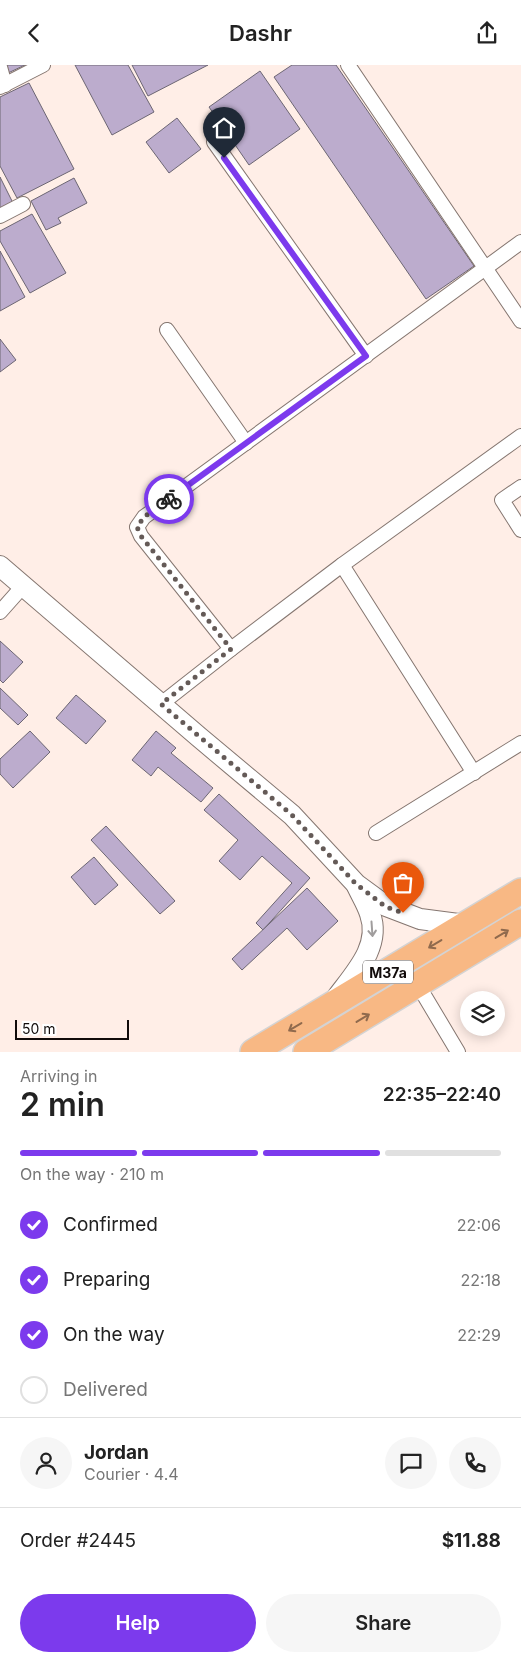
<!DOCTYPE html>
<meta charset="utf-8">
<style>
:root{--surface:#fff;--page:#f6f6f6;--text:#222;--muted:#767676;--line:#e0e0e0;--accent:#7c3aed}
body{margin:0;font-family:Inter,sans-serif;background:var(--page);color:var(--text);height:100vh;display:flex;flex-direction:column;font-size:19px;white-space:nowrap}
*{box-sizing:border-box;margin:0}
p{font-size:16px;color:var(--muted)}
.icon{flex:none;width:28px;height:28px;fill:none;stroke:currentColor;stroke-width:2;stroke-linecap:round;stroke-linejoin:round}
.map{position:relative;height:987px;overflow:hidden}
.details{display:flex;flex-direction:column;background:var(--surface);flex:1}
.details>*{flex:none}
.tools{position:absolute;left:460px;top:926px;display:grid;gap:10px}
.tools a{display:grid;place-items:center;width:45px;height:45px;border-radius:50%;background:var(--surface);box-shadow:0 2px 12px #0003;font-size:25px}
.scale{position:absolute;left:15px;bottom:12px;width:114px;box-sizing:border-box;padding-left:5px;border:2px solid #110b0a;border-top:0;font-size:14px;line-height:18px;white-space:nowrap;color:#110b0a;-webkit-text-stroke:4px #fff;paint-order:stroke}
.pin{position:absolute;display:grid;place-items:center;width:42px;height:42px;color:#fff;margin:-51px -21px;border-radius:50% 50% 50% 0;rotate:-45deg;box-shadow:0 0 5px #0007}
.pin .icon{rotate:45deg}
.courier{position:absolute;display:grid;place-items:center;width:50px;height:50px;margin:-25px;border:4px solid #7c3aed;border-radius:50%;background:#fff;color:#222;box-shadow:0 1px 6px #0007}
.headline em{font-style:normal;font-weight:600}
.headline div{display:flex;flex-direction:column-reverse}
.headline{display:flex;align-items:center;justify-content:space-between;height:85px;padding:0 20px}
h1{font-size:32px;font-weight:600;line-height:38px}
.bar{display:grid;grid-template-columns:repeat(4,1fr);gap:8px 5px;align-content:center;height:60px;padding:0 20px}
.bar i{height:6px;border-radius:4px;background:var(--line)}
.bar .current{background:var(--accent)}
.bar p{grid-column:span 4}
.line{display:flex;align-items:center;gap:12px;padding:0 20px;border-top:1px solid var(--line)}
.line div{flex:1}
.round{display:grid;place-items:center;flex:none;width:52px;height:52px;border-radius:26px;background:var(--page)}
ol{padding:0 20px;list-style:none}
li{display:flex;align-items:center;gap:15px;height:55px}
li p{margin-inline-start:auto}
li .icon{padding:5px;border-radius:50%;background:var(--accent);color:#fff;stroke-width:4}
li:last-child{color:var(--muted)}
li i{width:28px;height:28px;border:2px solid var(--line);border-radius:50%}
.cta{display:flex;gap:10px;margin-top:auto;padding:10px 20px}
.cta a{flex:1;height:58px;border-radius:30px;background:var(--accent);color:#fff;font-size:20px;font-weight:600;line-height:58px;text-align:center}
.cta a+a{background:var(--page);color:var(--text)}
header{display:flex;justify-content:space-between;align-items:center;height:65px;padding:0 20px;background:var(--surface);font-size:22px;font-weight:600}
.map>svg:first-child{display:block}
.building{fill:#bcaccd;stroke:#6c6673}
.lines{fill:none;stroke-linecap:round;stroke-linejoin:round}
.street-casing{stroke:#857670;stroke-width:16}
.secondary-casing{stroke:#857670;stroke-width:22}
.highway-casing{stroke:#d4d3d3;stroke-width:28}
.street{stroke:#fff;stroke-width:14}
.secondary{stroke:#fff;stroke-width:20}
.highway{stroke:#f8b884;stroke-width:25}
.oneway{stroke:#a09d9d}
.oneway2{stroke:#906a4d}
.done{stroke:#645a57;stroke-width:5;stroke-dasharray:0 9}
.route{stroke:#7c3aed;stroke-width:6}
.labels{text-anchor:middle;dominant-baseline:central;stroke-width:4.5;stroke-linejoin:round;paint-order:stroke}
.shield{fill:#fff;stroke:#585454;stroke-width:1}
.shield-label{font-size:14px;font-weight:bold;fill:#110b0a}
</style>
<header><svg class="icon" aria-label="back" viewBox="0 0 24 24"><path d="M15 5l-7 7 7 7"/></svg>Dashr<svg class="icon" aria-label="share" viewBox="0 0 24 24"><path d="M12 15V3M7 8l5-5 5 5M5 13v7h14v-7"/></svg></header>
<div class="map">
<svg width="521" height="987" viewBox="0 0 521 987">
<rect width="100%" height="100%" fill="#ffeee7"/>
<!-- building -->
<g class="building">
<path d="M6 0H25L8 8Z"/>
<path d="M75 0H128L154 47 112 70Z"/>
<path d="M132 0H208L148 31Z"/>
<path d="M292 0H336L474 201 426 234 274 12Z"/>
<path d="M260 6 300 64 249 100 209 42Z"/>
<path d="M29 18 74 104 17 133 0 101V32Z"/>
<path d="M177 53 201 84 169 108 146 77Z"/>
<path d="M0 112 13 138 0 145Z"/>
<path d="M74 113 87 138 58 153 61 158 46 165 31 136Z"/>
<path d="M32 149 66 208 30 228 0 176V166Z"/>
<path d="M0 186 25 232 0 246Z"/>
<path d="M0 274 16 295 0 307Z"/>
<path d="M0 576 23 597 3 618 0 615Z"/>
<path d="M0 623 28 650 18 660 0 643Z"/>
<path d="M76 630 106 656 86 679 56 653Z"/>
<path d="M30 666 50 687 13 723 0 709V694Z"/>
<path d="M156 666 176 683 171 688 213 723 201 737 158 702 151 711 132 695Z"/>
<path d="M219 729 310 813 263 865 256 858 292 818 262 791 240 815 219 796 238 775 204 745Z"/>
<path d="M106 761 175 836 160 849 91 775Z"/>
<path d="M94 792 118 820 95 840 71 812Z"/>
<path d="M307 823 338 856 307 885 287 863 242 905 232 894Z"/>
</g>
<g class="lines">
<defs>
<g id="street">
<path d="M348 0 521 256"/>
<path d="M0 2 5 20"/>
<path d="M0 22 43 0"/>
<path d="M214 77 366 291"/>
<path d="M0 151 23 139"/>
<path d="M167 265 246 378"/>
<path d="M521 422 502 435 521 465"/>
<path d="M342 500 521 371"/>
<path d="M0 547 24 520"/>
<path d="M231 584 141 471 137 462 144 452 521 177"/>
<path d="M161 639 231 584 342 500 474 708"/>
<path d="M376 768 521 678"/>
<path d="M418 920 458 987"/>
</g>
<g id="secondary">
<path d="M0 501 199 672 292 750 356 819 386 841 420 854 466 860"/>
<path d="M335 935C353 910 382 882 370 849 367 839 361 830 357 821"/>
</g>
<g id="highway">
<path d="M253 987 521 826"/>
<path d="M306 987 521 857"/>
</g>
</defs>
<!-- street casing -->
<use href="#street" class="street-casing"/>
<!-- secondary casing -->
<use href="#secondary" class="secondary-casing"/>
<!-- highway casing -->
<use href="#highway" class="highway-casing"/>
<!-- street -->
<use href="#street" class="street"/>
<!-- secondary -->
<use href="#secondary" class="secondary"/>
<!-- highway -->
<use href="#highway" class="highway"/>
</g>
<!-- one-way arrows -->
<defs><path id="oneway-shaft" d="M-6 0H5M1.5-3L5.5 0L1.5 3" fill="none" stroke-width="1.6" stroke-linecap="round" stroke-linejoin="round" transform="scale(1.25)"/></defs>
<use class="oneway" href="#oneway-shaft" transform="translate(372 864) rotate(86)"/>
<g class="oneway2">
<use href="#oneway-shaft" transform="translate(502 869) rotate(-31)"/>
<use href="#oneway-shaft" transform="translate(435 879) rotate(149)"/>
<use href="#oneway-shaft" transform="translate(363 953) rotate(-31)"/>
<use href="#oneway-shaft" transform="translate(295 962) rotate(149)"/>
</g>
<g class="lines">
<!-- done -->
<path class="done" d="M169 434 144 452 137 462 141 471 231 584 161 639 292 750 356 819 386 842 403 848"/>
<!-- route -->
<path class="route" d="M169 434 366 291 224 93"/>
</g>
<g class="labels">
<!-- shield labels -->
<rect class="shield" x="363" y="895.5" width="50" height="23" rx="4"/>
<g class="shield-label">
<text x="388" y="907">M37a</text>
</g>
</g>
</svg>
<div class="tools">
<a><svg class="icon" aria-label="layers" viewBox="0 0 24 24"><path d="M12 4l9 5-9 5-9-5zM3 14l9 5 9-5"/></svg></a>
</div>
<div class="scale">50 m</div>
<div class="pin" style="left:403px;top:848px;background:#ea580c"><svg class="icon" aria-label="bag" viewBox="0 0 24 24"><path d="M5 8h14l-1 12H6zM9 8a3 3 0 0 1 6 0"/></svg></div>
<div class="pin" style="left:224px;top:93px;background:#1f2937"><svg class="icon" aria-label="home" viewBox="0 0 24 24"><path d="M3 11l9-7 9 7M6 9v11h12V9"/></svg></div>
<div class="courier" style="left:169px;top:434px"><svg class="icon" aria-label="bike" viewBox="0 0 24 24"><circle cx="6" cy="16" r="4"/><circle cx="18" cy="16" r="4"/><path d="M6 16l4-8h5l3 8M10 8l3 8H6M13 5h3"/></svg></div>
</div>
<section class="details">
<div class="headline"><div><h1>2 min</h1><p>Arriving in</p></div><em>22:35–22:40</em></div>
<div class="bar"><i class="current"></i><i class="current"></i><i class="current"></i><i></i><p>On the way · 210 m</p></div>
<ol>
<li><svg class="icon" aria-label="check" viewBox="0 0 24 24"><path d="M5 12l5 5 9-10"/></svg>Confirmed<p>22:06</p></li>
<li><svg class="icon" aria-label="check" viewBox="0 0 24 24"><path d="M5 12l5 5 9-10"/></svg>Preparing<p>22:18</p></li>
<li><svg class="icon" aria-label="check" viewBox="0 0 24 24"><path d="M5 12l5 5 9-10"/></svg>On the way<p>22:29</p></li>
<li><i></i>Delivered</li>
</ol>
<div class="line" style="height:90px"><a class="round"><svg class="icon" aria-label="person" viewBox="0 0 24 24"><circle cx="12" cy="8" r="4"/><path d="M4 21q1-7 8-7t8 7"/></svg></a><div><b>Jordan</b><p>Courier · 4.4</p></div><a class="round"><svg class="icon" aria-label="chat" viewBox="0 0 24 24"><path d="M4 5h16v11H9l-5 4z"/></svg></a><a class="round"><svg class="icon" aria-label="phone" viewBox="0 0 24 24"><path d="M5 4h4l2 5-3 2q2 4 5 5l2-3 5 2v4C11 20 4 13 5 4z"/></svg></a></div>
<div class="line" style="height:65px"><div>Order #2445</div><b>$11.88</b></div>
<div class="cta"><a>Help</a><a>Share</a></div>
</section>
